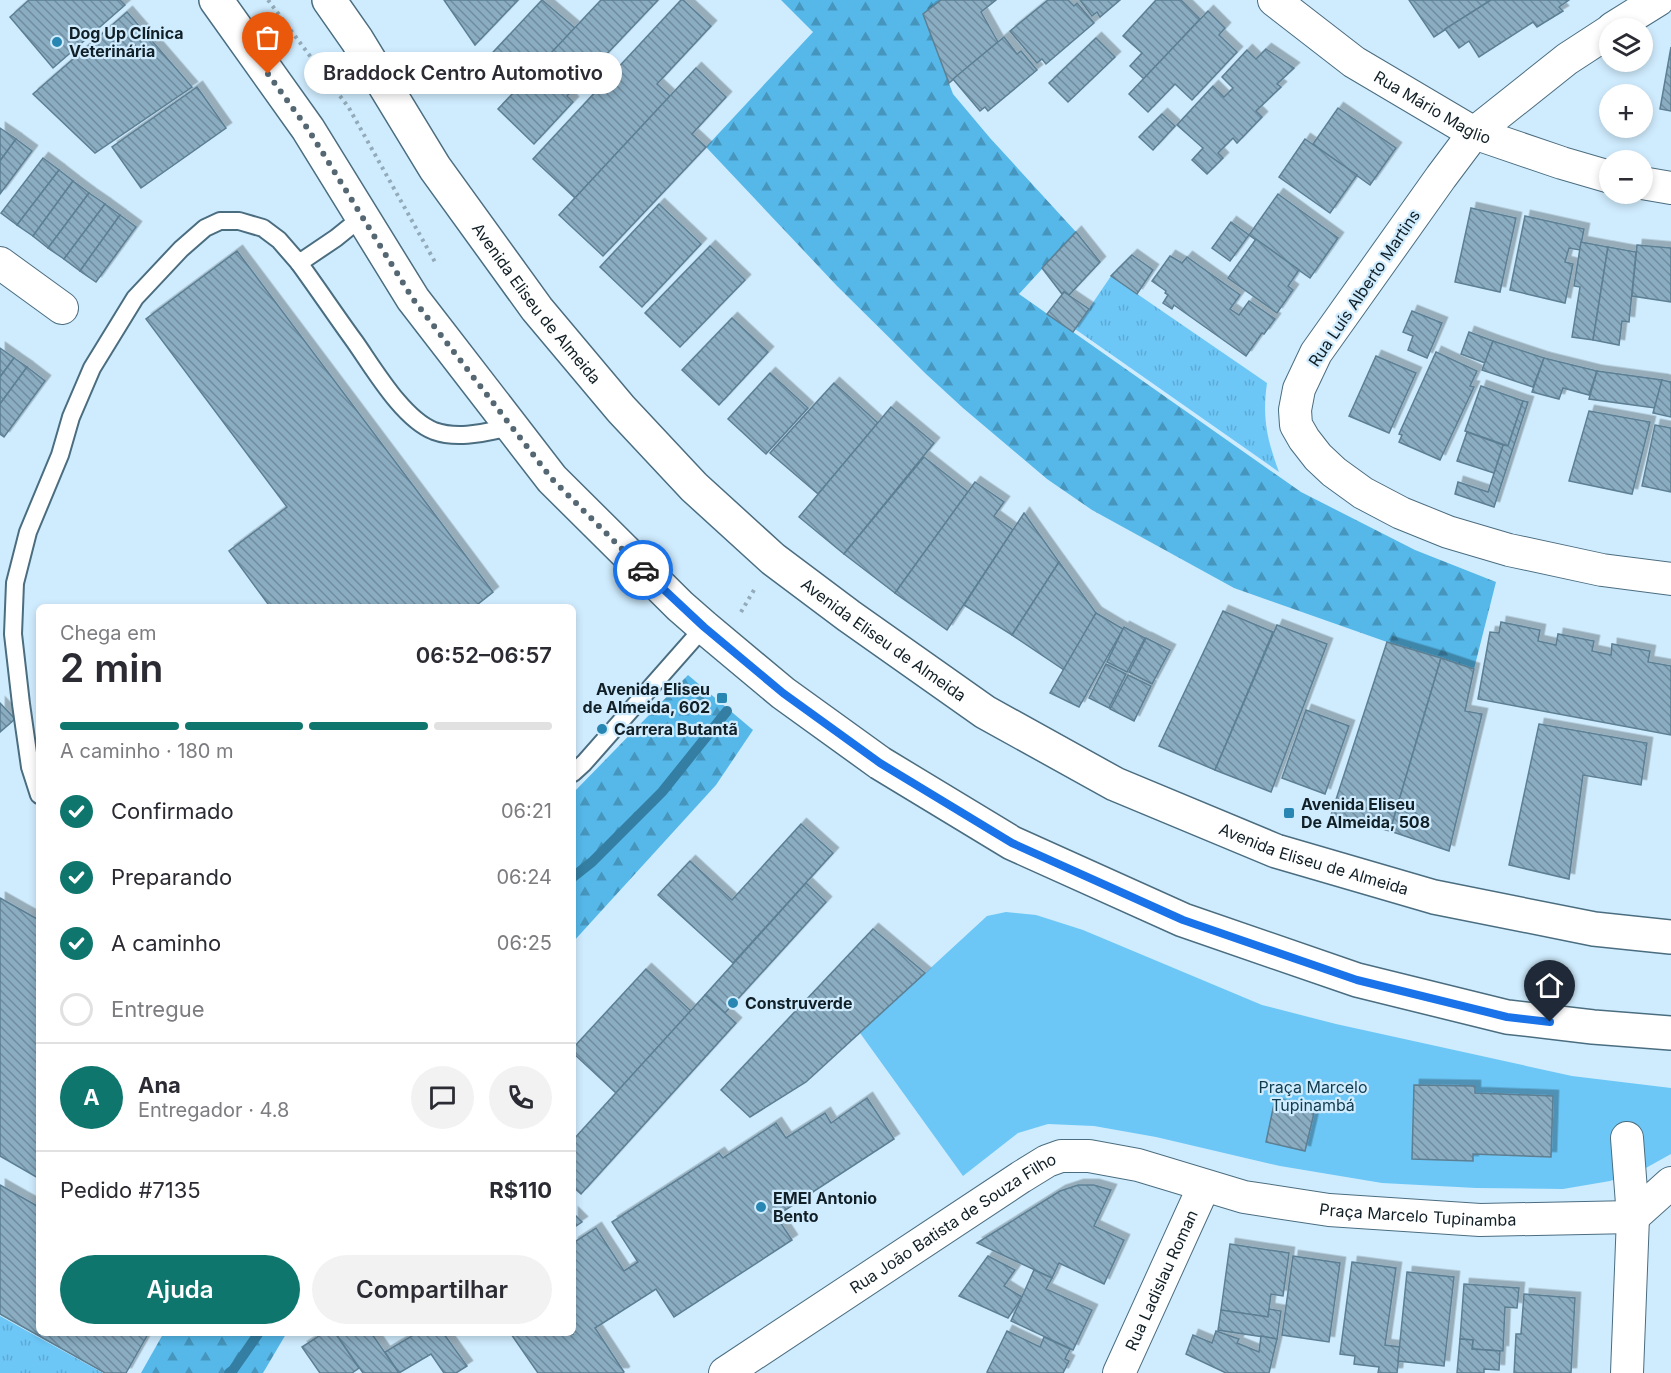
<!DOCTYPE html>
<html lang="pt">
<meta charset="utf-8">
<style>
:root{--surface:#fff;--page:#f2f2f3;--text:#2b2b33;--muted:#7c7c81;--line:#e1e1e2;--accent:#0f766e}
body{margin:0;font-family:Inter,sans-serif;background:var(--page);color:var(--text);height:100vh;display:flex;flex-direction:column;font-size:22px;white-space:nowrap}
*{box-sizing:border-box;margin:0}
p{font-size:20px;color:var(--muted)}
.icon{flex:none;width:33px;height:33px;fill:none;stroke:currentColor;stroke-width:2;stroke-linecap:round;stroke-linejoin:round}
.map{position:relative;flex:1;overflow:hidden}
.details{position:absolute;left:36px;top:604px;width:540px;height:732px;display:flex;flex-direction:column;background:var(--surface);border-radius:9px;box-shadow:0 3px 9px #0003}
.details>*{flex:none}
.tools{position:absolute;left:1599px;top:18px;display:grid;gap:12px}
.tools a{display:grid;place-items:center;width:54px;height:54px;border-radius:50%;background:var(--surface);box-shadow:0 3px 9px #0003;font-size:30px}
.pin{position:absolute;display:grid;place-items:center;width:51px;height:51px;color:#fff;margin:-62px -26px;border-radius:50% 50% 50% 0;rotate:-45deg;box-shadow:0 0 6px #0007}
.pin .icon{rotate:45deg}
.courier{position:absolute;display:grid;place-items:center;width:60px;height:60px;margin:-30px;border:4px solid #1a73e8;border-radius:50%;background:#fff;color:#222;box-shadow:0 2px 8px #0007}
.bubble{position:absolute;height:42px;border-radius:21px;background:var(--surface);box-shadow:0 3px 9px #0003;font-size:20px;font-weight:600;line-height:42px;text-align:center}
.overview em{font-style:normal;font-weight:600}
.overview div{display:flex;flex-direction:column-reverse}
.overview{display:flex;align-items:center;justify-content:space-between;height:102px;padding:0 24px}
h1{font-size:39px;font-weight:600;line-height:45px}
.bar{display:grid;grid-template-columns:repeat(4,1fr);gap:9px 6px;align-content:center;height:72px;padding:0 24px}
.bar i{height:8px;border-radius:4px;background:var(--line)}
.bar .selected{background:var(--accent)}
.bar p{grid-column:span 4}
.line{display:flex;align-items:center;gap:15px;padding:0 24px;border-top:2px solid var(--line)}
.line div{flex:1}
.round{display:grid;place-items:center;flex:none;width:63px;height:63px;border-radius:32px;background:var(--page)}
ol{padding:0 24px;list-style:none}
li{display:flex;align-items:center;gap:18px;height:66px}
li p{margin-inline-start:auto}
li .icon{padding:6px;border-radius:50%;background:var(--accent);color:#fff;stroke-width:4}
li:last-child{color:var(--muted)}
li i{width:33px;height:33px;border:3px solid var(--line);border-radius:50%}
.primary-button{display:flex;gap:12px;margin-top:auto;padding:12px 24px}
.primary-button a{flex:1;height:69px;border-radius:36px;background:var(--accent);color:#fff;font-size:24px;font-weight:600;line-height:69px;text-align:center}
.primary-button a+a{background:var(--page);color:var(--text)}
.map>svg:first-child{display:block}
.grass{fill:url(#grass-tufts)}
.forest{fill:url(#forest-firs)}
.park{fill:#6cc7f7}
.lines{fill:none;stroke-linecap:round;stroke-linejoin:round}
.stream{stroke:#337ea2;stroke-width:10}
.building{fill:url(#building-back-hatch);stroke:#5d7f93;stroke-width:1.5;filter:url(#shadow)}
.lane-casing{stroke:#4b6d80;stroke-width:20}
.street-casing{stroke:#4b6d80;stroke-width:34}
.primary-casing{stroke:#4b6d80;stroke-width:36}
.path{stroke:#92aab9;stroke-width:4;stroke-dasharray:3 4.5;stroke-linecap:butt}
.lane{stroke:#fff;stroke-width:16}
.street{stroke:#fff;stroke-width:32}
.primary{stroke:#fff;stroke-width:33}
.done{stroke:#546772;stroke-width:6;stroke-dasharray:0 10.8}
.route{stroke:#1a73e8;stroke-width:8}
.poi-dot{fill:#2786b2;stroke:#cfecfe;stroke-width:2}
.labels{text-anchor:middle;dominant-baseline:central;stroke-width:4.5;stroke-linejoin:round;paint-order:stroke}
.poi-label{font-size:16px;font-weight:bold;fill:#111f27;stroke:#cfecfe;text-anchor:start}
.street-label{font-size:16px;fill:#111f27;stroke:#cfecfe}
.park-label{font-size:16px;fill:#103b4f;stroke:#cfecfe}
</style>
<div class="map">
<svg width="1671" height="1373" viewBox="0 0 1671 1373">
<defs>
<pattern id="grass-tufts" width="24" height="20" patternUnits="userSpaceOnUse" patternTransform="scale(1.5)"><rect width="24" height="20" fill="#6cc7f7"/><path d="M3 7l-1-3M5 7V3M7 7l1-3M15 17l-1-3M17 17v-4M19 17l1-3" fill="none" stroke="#5daad4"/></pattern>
<pattern id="forest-firs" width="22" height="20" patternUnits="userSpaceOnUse" patternTransform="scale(1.5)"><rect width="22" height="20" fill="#55b8e9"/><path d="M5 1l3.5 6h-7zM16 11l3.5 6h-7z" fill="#4595bd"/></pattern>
<pattern id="building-back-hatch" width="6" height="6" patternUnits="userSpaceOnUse" patternTransform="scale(1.5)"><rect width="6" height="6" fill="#8aadc2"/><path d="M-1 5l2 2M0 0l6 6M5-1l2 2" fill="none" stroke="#6f8c9e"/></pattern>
<filter id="shadow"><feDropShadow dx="5.5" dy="-5.5" stdDeviation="0" flood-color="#0004"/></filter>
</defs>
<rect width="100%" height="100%" fill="#cfecfe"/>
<!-- grass -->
<g class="grass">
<path d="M1111 276 1267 383C1262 418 1267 439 1279 472L1075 329Z"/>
<path d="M0 1316 103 1373H0Z"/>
</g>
<!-- forest -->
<g class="forest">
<path d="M781 0H941L923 14 953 94 990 138 1076 232 1019 294 1301 492 1415 550 1496 582 1474 669 1387 642 1234 588 1092 510 1047 479 963 408 926 374 837 286 706 147 813 32Z"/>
<path d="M688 675 753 730 716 785 573 942V793Z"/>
<path d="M163 1334H286L263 1373H141Z"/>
</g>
<!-- park -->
<path class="park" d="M1006 912 1036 915 1083 930 1262 1005 1336 1024 1572 1076 1671 1088V1154L1644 1169 1610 1181 1563 1189 1476 1188 1382 1183 1280 1166 1156 1137 1094 1126 1048 1124 1018 1133 963 1176 860 1033 987 916Z"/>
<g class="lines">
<!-- stream -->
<g class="stream">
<path d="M573 877 592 862 662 792 727 711"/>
<path d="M229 1373 233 1370 258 1334"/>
</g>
</g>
<!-- building -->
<g class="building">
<path d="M29 0H120L125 5 53 68 10 17Z"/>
<path d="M444 0H518L475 45Z"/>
<path d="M542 0 575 28 515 92 482 64Z"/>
<path d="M601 0H658L567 96 573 102 534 144 498 109Z"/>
<path d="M681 0H683L711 26 657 84 670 96 575 198 533 159Z"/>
<path d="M941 0H996L981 12 998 42 949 83 923 14Z"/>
<path d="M1048 0H1068L1074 6 1077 3 1094 23 1046 64 1042 59 1037 63 1010 31Z"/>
<path d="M1080 0H1120L1100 17 1097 12 1092 16Z"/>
<path d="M1156 0H1181L1200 19 1144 79 1130 66 1142 53 1123 36Z"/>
<path d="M1409 0H1491L1434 37Z"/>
<path d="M1491 0H1569L1559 7 1563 11 1537 27 1533 22 1479 57 1469 41 1459 48 1445 29Z"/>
<path d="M1208 11 1225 28 1219 35 1237 52 1192 100 1175 84 1148 112 1129 94Z"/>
<path d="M127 12 192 87 95 153 33 94Z"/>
<path d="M1004 37 1017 54 1021 51 1037 70 988 111 985 107 980 111 953 79Z"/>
<path d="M1096 38 1115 57 1068 102 1049 83Z"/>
<path d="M1671 47V111L1660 109Z"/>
<path d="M1266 49 1294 68 1277 84 1281 87 1256 111 1262 117 1237 143 1233 138 1218 153 1223 158 1207 174 1192 160 1203 148 1177 125 1213 86 1224 97 1233 88 1222 77 1247 50 1256 59Z"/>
<path d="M696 68 726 97 692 134 706 147 603 256 559 215Z"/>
<path d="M197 87 226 128 141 188 112 147Z"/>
<path d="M1338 108 1396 148 1370 185 1313 144Z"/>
<path d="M1162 114 1175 126 1153 150 1139 137Z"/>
<path d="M0 128 16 139 0 161Z"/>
<path d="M16 139 32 151 0 194V161Z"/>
<path d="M1305 139 1357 175 1330 213 1279 177Z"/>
<path d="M43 158 59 170 17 225 1 213Z"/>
<path d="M59 170 73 181 33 236 17 225Z"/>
<path d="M73 181 89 193 48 248 33 236Z"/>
<path d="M89 193 105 204 64 259 48 248Z"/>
<path d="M1278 194 1338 238 1310 278 1249 235Z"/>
<path d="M105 204 120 215 80 271 64 259Z"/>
<path d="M659 204 701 244 642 307 600 267Z"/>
<path d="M1471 208 1516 218 1500 292 1455 282Z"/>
<path d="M120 215 136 227 96 282 80 271Z"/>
<path d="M1525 216 1584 229 1580 250 1569 248 1565 262 1573 264 1565 303 1510 290Z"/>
<path d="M1231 222 1249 235 1230 261 1212 248Z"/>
<path d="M1076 232 1100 262 1069 295 1064 292 1062 294 1042 268Z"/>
<path d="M1256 239 1299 270 1288 286 1293 290 1277 313 1228 278Z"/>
<path d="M1581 242 1608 247 1593 340 1572 337 1580 287 1574 286Z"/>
<path d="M1637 245 1671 248V302L1632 296Z"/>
<path d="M710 246 745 280 680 347 645 313Z"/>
<path d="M1608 247 1636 252 1629 322 1622 321 1619 345 1593 340Z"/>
<path d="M237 251 493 592 473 608H271L229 551 287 507 146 319Z"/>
<path d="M1132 255 1153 270 1137 294 1111 276Z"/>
<path d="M1170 256 1182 263 1187 257 1240 295 1230 309 1239 315 1249 301 1275 319 1264 334 1262 333 1246 356 1174 305 1172 309 1163 303 1168 295 1165 293 1166 291 1152 281Z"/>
<path d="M1064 292 1089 309 1073 332 1047 314Z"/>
<path d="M1412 311 1442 323 1427 358 1408 350 1413 336 1403 332Z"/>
<path d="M732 318 768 352 719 405 682 370Z"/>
<path d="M1469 332 1493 341 1485 363 1461 354Z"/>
<path d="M1493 341 1544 358 1533 387 1482 370Z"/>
<path d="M0 348 14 358 0 377Z"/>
<path d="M1436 352 1477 371 1470 386 1474 387 1440 460 1399 442 1402 435 1399 434Z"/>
<path d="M1376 356 1416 373 1389 433 1349 416Z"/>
<path d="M14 358 27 367 0 404V377Z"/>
<path d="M1544 358 1597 371 1589 395 1563 388 1559 399 1532 392Z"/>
<path d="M27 367 45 381 4 437 0 434V404Z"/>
<path d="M1597 371 1662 380 1655 408 1589 399Z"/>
<path d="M770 373 808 408 766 454 728 419Z"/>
<path d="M1662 380 1671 382V417L1653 413Z"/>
<path d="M834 383 878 423 818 494 770 453Z"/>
<path d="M1481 386 1523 401 1508 446 1465 431Z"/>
<path d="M1523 401 1528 402 1494 507 1455 494 1458 482 1488 492 1503 445 1508 446Z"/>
<path d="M891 407 934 443 844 554 799 517Z"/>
<path d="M1589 411 1650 422 1632 494 1569 481Z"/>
<path d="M1655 425 1671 428V492L1642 486Z"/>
<path d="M1467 432 1503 445 1494 473 1457 461Z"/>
<path d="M924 457 968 492 895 593 844 554Z"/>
<path d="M975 482 1004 502 994 516 1013 530 947 630 895 593Z"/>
<path d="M1024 513 1059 562 1012 635 964 605Z"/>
<path d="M1059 562 1096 613 1064 670 1012 635Z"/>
<path d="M1223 611 1273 632 1215 770 1159 746Z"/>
<path d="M1096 613 1123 629 1079 707 1050 693Z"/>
<path d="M1501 622 1540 630 1538 641 1556 645 1558 634 1594 641 1592 651 1611 655 1612 644 1650 651 1648 662 1671 666V735L1478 699 1490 632 1499 633Z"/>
<path d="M1277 625 1327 644 1271 792 1215 770Z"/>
<path d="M1124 627 1145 638 1127 672 1107 662Z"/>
<path d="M1146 638 1170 650 1152 684 1129 672Z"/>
<path d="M1387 642 1441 658 1390 831 1331 815Z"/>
<path d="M1441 658 1474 669 1465 711 1482 714 1449 851 1390 831Z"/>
<path d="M1106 664 1126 674 1109 708 1089 698Z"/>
<path d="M1128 675 1151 686 1134 721 1110 709Z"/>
<path d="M0 703 15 719 0 732Z"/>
<path d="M1306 710 1349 726 1325 794 1282 778Z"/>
<path d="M1539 724 1647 743 1641 785 1583 775 1569 879 1509 865Z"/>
<path d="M801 824 833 853 733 963 658 895 690 861 732 900Z"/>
<path d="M806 883 826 902 725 1013 705 995Z"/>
<path d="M0 898 39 920V1176L38 1178 0 1156Z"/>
<path d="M873 929 925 973 806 1082 750 1117 721 1090Z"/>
<path d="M646 969 691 1011 616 1093 573 1053V1048Z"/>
<path d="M705 995 736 1023 581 1194 573 1187V1140Z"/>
<path d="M1414 1085 1475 1086V1093L1553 1096 1551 1157 1473 1154V1161L1412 1159Z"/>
<path d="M867 1098 894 1139 776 1216 792 1240 674 1317 656 1289 595 1328 624 1372 623 1373H538L511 1334H573V1243L596 1228 624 1271 638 1262 612 1222 719 1153 723 1158 776 1123 786 1138 825 1113 831 1123Z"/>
<path d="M1274 1104 1314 1113 1305 1151 1266 1142Z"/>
<path d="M0 1185 39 1207V1334H148L126 1373H105L0 1314Z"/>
<path d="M1078 1185H1094L1111 1190 1094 1226 1124 1240 1104 1284 1059 1263 1052 1278 977 1243 1060 1191Z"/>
<path d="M573 1213 582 1222 573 1228Z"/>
<path d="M1230 1244 1289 1253 1283 1296 1271 1294 1268 1317 1221 1310Z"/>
<path d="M988 1256 1015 1270 1004 1286 1022 1297 1008 1318 959 1296Z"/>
<path d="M1293 1256 1340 1263 1329 1342 1282 1335Z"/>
<path d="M1352 1262 1396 1268 1385 1345 1400 1347 1397 1373H1378L1379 1367 1354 1364 1355 1356 1340 1354Z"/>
<path d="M1034 1270 1052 1278 1046 1289 1092 1310 1073 1350 1011 1321Z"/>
<path d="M1407 1272 1454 1277 1444 1366 1398 1361Z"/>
<path d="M1464 1284 1519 1288 1517 1308 1505 1307 1503 1351 1472 1349 1473 1340 1460 1339Z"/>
<path d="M1524 1294 1575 1298 1571 1373H1514L1516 1334H1521Z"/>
<path d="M1269 1309 1281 1311 1277 1339 1218 1330 1221 1310 1268 1317Z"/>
<path d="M1007 1331 1040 1347 1044 1337 1070 1349 1065 1359 1069 1361 1063 1373H990L987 1372Z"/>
<path d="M1216 1331 1239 1339 1237 1343 1259 1352 1261 1336 1277 1339 1269 1373H1226L1186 1354 1193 1335 1212 1343Z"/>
<path d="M322 1334H336L359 1368 352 1373H320L302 1347Z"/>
<path d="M336 1334H372L399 1373H363Z"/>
<path d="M415 1334H444L467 1366 456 1373H444L431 1354 399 1373 385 1352Z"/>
<path d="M1460 1339 1473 1340 1472 1349 1500 1351 1499 1370 1484 1369V1373H1457Z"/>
</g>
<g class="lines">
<defs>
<g id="lane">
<path d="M299 263C318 289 336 316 355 342 374 369 403 419 434 431 459 440 486 432 511 427"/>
<path d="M573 773 584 763 704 627"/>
<path d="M39 795 30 767 21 704 13 634 15 583 28 532 60 455 71 417 92 368 135 298 181 249 205 228 220 221H239L263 228 279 240 299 263 336 238 362 217"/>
</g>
<g id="street">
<path id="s1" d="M1274 0 1354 62 1474 133 1562 163 1610 177"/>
<path d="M1613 28 1658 0"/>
<path d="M1610 31 1567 59 1474 133 1441 177 1316 353 1299 389 1295 410 1296 425 1304 439 1318 457 1334 472 1363 493 1401 513 1448 532 1509 550 1602 570 1671 579"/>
<path d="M1642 183 1671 188"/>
<path d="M0 263 62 308"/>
<path d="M1627 1138 1633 1217 1627 1373"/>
<path id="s2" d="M725 1373 1021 1177 1047 1161 1061 1156H1089L1138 1165 1244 1197 1329 1210 1480 1220 1633 1217 1671 1183"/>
<path id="s3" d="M1119 1373 1204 1186"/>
</g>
<g id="primary">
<path d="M216 0 308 129 413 299 552 479 680 606 704 627 783 693 880 763 1012 843 1183 920 1357 980 1507 1017 1593 1027 1671 1033"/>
<path id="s4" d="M329 0 357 40 435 168 537 309 621 409 694 487 773 559 849 616 985 712 1115 784 1276 851 1434 897 1594 929 1671 937"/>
</g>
</defs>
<!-- lane casing -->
<use href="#lane" class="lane-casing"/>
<!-- street casing -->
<use href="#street" class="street-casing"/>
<!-- primary casing -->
<use href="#primary" class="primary-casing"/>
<!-- path -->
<g class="path">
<path d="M268 0 349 108 435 262"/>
<path d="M741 612 754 590"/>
</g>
<!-- lane -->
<use href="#lane" class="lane"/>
<!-- street -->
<use href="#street" class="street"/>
<!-- primary -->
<use href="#primary" class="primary"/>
</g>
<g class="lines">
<!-- done -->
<path class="done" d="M268 74 308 129 413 299 552 479 643 570"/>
<!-- route -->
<path class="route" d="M643 570 704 627 783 693 880 763 1012 843 1183 920 1357 980 1507 1017 1550 1022"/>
</g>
<!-- markers -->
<g class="poi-dot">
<circle cx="57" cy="42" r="6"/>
<rect x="716" y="692" width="12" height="12" rx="3"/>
<circle cx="602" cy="729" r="6"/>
<rect x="1283" y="807" width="12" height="12" rx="3"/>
<circle cx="733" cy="1003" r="6"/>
<circle cx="761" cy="1207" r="6"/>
</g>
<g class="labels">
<!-- poi labels -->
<g class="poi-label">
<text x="69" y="33">Dog Up Clínica<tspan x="69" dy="18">Veterinária</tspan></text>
<text x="710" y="689" text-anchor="end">Avenida Eliseu<tspan x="710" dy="18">de Almeida, 602</tspan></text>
<text x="614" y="729">Carrera Butantã</text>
<text x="1301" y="804">Avenida Eliseu<tspan x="1301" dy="18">De Almeida, 508</tspan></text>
<text x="745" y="1003">Construverde</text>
<text x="773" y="1198">EMEI Antonio<tspan x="773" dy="18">Bento</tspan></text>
</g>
<!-- street labels -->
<g class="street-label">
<text stroke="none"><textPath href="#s1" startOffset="192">Rua Mário Maglio</textPath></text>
<text transform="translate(1364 288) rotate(-56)">Rua Luís Alberto Martins</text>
<text stroke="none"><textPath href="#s4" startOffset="368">Avenida Eliseu de Almeida</textPath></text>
<text stroke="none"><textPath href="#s4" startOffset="854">Avenida Eliseu de Almeida</textPath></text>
<text stroke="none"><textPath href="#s4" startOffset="1340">Avenida Eliseu de Almeida</textPath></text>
<text stroke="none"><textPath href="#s2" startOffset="764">Praça Marcelo Tupinamba</textPath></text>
<text stroke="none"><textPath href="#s2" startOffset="273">Rua João Batista de Souza Filho</textPath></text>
<text stroke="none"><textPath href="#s3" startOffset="102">Rua Ladislau Roman</textPath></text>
</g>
<!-- park labels -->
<g class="park-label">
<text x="1313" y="1087">Praça Marcelo<tspan x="1313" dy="18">Tupinambá</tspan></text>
</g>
</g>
</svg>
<div class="tools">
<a><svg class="icon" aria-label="layers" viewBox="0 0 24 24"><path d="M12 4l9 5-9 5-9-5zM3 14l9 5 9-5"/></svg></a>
<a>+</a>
<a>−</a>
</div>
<div class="pin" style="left:268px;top:74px;background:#ea580c"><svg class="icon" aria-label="bag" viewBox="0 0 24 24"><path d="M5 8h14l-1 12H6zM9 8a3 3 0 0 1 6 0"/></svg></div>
<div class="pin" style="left:1550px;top:1022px;background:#1f2937"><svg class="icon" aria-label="home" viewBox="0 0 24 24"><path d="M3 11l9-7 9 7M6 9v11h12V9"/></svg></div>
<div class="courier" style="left:643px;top:570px"><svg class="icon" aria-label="car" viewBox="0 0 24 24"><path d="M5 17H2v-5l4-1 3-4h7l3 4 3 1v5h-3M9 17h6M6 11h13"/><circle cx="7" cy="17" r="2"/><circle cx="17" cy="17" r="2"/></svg></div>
<div class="bubble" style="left:304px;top:52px;width:318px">Braddock Centro Automotivo</div>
<section class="details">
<div class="overview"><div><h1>2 min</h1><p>Chega em</p></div><em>06:52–06:57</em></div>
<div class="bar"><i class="selected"></i><i class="selected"></i><i class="selected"></i><i></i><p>A caminho · 180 m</p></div>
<ol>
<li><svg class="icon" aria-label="check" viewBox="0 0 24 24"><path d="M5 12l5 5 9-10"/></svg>Confirmado<p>06:21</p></li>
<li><svg class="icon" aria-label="check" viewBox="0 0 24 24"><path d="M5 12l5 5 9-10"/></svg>Preparando<p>06:24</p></li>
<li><svg class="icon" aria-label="check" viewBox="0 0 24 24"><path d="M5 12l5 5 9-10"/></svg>A caminho<p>06:25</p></li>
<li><i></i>Entregue</li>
</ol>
<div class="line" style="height:108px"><b class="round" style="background:var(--accent);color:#fff">A</b><div><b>Ana</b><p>Entregador · 4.8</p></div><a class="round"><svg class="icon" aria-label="chat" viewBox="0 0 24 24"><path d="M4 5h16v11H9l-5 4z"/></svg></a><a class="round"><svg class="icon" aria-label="phone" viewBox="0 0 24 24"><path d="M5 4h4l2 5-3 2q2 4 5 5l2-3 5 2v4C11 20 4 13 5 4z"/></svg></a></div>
<div class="line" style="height:78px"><div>Pedido #7135</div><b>R$110</b></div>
<div class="primary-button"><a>Ajuda</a><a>Compartilhar</a></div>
</section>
</div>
